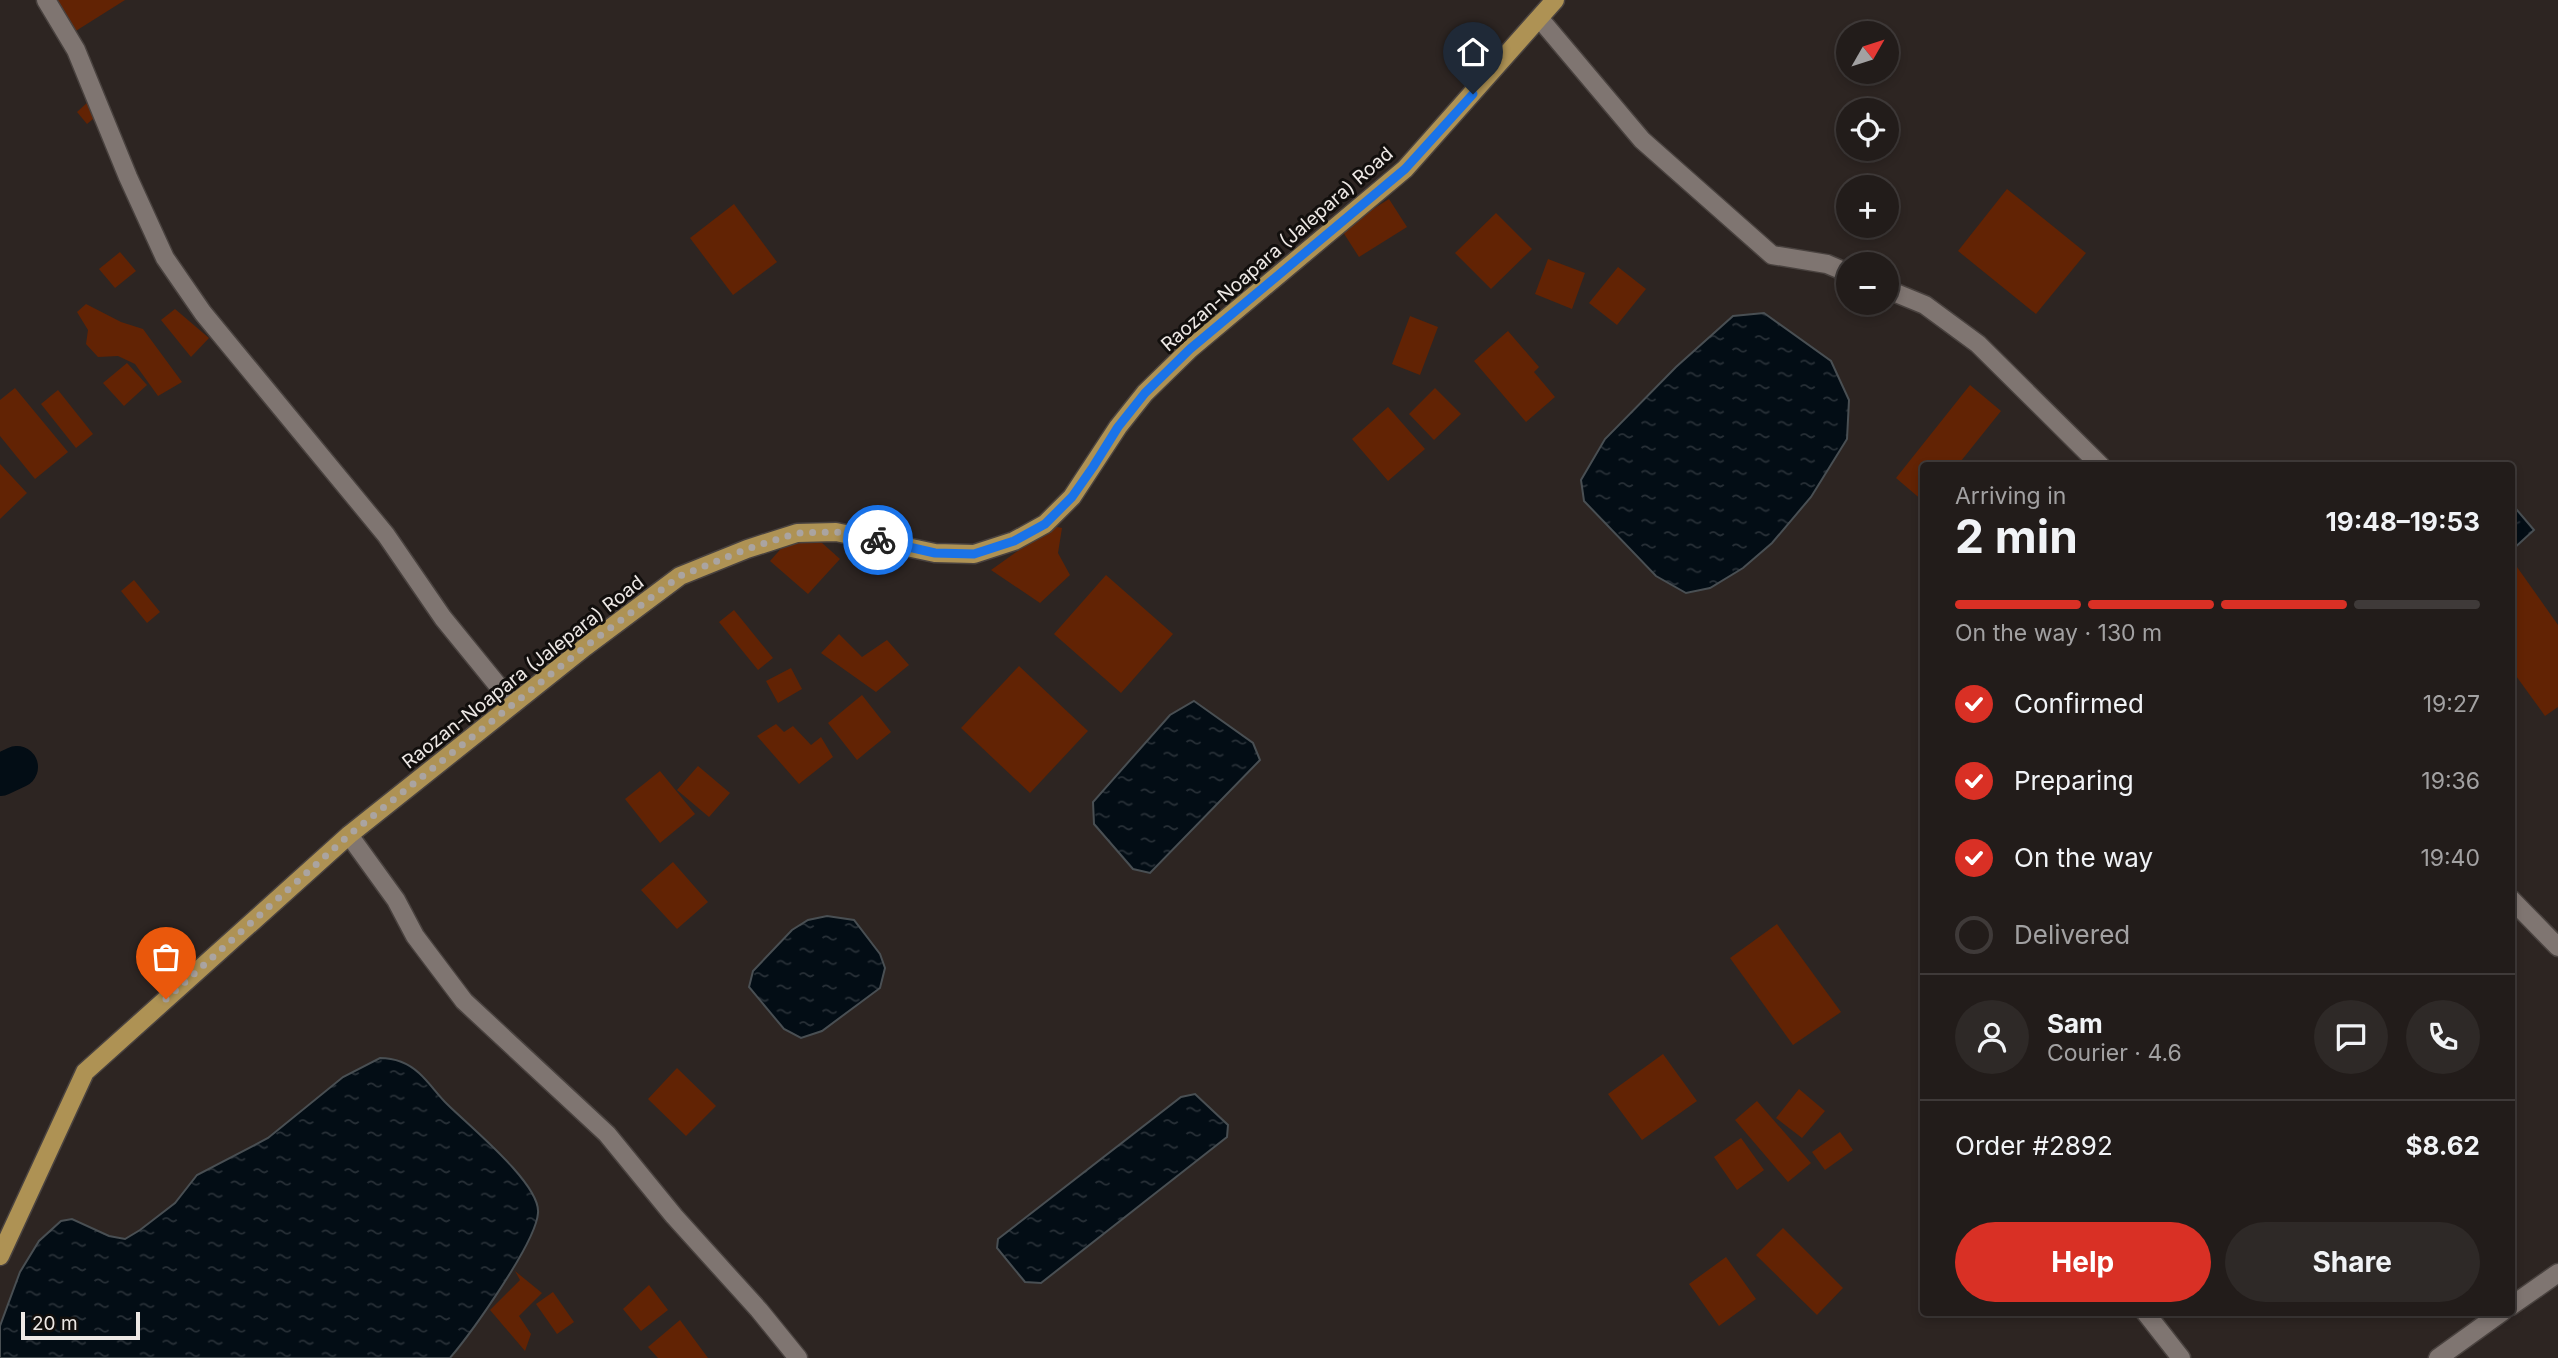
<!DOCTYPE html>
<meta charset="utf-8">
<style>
:root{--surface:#221c1a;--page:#2e2927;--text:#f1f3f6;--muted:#a2a1a2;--line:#3f3a39;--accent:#d93025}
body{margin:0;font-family:Inter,sans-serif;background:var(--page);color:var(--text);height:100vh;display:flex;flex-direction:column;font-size:26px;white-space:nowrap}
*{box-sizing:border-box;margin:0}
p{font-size:23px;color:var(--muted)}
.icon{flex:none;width:38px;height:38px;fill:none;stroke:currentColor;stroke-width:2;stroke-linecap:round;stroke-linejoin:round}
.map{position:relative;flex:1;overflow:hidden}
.details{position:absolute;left:1920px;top:462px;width:595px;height:854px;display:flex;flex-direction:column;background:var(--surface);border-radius:7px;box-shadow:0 4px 10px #0003,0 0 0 2px var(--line)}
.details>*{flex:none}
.needle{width:46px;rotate:51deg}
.fabs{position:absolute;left:1836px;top:21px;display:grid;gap:14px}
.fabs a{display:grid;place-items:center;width:63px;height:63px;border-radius:50%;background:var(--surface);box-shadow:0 4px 10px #0003,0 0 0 2px var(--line);font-size:35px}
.scale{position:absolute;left:21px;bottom:18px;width:119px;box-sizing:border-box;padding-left:7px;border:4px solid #ede8e5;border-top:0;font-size:19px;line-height:24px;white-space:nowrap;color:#ede8e5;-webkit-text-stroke:5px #120f0d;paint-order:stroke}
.pin{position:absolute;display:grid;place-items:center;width:60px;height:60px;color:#fff;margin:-72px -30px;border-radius:50% 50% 50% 0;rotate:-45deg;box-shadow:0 0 7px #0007}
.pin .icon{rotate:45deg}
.courier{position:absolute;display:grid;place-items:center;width:70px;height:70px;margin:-35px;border:5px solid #1a73e8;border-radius:50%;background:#fff;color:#222;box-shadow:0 2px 9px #0007}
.summary em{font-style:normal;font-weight:700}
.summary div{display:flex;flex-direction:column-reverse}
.summary{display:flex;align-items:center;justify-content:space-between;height:119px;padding:0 35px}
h1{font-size:46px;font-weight:700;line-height:52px}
.bar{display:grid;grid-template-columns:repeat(4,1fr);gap:10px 7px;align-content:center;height:84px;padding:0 35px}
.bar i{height:9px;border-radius:5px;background:var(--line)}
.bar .active{background:var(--accent)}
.bar p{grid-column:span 4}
.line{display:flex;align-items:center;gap:18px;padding:0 35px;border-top:2px solid var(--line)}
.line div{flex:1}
.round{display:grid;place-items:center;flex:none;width:74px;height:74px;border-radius:37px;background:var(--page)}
ol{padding:0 35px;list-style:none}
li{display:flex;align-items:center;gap:21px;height:77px}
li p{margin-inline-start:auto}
li .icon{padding:7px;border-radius:50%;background:var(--accent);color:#fff;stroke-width:4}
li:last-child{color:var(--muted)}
li i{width:38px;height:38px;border:4px solid var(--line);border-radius:50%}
.button{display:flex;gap:14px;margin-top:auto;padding:14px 35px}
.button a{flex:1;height:80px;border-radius:42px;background:var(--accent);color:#fff;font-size:28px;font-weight:700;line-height:80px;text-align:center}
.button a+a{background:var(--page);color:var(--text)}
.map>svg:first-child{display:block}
.water{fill:url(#water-ripples);stroke:#494f53;stroke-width:2}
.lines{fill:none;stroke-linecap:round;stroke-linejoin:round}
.canal{stroke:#030d15;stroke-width:42}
.building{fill:#622304}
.minor-casing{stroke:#49423f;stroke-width:21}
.major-casing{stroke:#49423f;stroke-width:21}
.minor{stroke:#7f7571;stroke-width:18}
.major{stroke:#ae9254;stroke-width:18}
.done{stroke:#aaa4a1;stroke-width:7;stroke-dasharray:0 12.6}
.route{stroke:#1a73e8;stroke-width:9}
.labels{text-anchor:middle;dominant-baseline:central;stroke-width:6;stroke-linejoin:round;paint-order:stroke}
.street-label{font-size:19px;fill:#ede8e5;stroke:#120f0d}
</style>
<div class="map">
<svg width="2558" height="1358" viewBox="0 0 2558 1358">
<defs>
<pattern id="water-ripples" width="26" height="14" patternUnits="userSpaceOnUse" patternTransform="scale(1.75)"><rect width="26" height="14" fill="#030d15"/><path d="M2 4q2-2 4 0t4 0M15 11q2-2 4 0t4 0" fill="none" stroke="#283037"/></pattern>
</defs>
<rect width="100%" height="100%" fill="#2d2522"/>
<!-- water -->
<g class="water">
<path d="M1764 313 1831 361 1849 400 1847 439 1811 497 1772 543 1743 568 1710 588 1686 593 1656 576 1584 501 1581 480 1605 439 1676 367 1733 316Z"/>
<path d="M2511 503 2534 530 2511 551Z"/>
<path d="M1194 701 1253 743 1260 760 1150 873 1133 869 1094 824 1093 802 1170 715Z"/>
<path d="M827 916 854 920 880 954 885 968 880 988 822 1031 801 1038 784 1029 749 987 753 971 792 930 808 920Z"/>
<path d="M380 1058C394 1058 408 1063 419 1073 429 1082 437 1094 447 1104 468 1125 541 1184 538 1213 536 1243 471 1333 450 1358H0V1326L20 1272 39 1241 61 1221 72 1219 109 1236 125 1239 140 1230 175 1203 197 1175 268 1138 343 1077Z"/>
<path d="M1195 1094 1228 1125 1227 1137 1041 1283 1025 1282 997 1248 998 1239 1181 1097Z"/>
</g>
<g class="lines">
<!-- canal -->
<path class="canal" d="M0 775 17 767"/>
</g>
<!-- building -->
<g class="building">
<path d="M49 0H125L71 34Z"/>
<path d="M89 101 99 114 87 124 77 112Z"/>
<path d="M2007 189 2086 253 2036 314 1958 251Z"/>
<path d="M1389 199 1407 227 1359 257 1341 229Z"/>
<path d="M734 204 777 262 733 295 690 238Z"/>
<path d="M1496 213 1532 249 1491 289 1455 253Z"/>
<path d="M120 252 136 271 115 288 99 269Z"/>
<path d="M1548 259 1585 273 1572 309 1535 294Z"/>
<path d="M1618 267 1646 289 1617 325 1589 303Z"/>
<path d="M86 304 121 322 143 329 182 382 158 396 135 364 118 356 98 357 86 344 88 330 77 312Z"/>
<path d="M175 309 209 338 191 357 161 320Z"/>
<path d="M1410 316 1438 327 1420 375 1392 364Z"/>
<path d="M1508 331 1539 367 1534 372 1555 397 1526 422 1474 361Z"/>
<path d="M127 363 147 385 124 406 103 383Z"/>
<path d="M1970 385 2001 411 1957 466H1923V501L1896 478Z"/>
<path d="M15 388 68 452 35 479 0 436V400Z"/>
<path d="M1435 388 1461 414 1434 440 1409 414Z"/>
<path d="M58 390 93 434 76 448 41 404Z"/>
<path d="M1388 407 1425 449 1388 481 1352 439Z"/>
<path d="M0 464 27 493 0 519Z"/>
<path d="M802 525 840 559 808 594 770 561Z"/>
<path d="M1053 526 1062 528 1058 553 1070 575 1040 603 991 570Z"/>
<path d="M2517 567 2558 625V707L2545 716 2511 669V571Z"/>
<path d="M1106 575 1173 634 1121 693 1054 634Z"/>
<path d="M134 580 160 612 147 623 121 591Z"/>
<path d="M734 610 773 658 758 670 719 622Z"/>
<path d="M839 634 862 657 887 640 909 665 876 692 821 653Z"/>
<path d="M1019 666 1088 731 1030 793 961 728Z"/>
<path d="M791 668 802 689 778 703 766 681Z"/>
<path d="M862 695 891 732 857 760 828 723Z"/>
<path d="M776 724 784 732 793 726 811 745 821 737 833 757 799 784 757 736Z"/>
<path d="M698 766 730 793 709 817 677 790Z"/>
<path d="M660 771 695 814 660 843 625 799Z"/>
<path d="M673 862 708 902 677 929 641 890Z"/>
<path d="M1777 924 1841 1012 1793 1045 1730 958Z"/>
<path d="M1663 1054 1697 1101 1642 1140 1608 1094Z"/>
<path d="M677 1068 716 1106 686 1136 648 1099Z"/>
<path d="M1799 1089 1825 1111 1802 1138 1776 1118Z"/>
<path d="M1757 1101 1811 1163 1788 1182 1735 1120Z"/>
<path d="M1840 1132 1853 1150 1825 1170 1812 1152Z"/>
<path d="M1741 1138 1764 1170 1737 1190 1714 1157Z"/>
<path d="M1783 1228 1843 1288 1817 1315 1756 1255Z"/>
<path d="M1726 1257 1756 1299 1719 1326 1689 1284Z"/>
<path d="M515 1271 542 1293 519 1316 531 1334 525 1351 490 1310 520 1280Z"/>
<path d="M649 1285 668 1310 641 1331 623 1309Z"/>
<path d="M553 1292 574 1322 557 1334 536 1304Z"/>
<path d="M680 1320 708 1358H658L648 1347Z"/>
</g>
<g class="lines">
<defs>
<g id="minor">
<path d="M46 0 76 50 128 177 165 258 203 313 386 535 443 618 513 704"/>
<path d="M1540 19 1642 140 1772 255 1827 264 1848 273"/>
<path d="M1886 289 1925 305 1978 344 2101 466"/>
<path d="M349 835 396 900 415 936 464 1001 607 1134 674 1216 759 1310 798 1358"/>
<path d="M2511 899 2558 947"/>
<path d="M2511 1306 2558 1273"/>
<path d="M2145 1312 2181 1358"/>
<path d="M2438 1358 2502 1312"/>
</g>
<path id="major" d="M0 1256 85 1072 349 835 585 647 680 576 747 549 797 533 836 532 935 553 974 554 1014 541 1045 524 1072 497 1118 427 1145 393 1190 349 1405 169 1555 0"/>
</defs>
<!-- minor casing -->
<use href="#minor" class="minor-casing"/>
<!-- major casing -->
<use href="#major" class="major-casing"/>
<!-- minor -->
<use href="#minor" class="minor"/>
<!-- major -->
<use href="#major" class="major"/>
</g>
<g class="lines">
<!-- done -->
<path class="done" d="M166 999 349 835 585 647 680 576 747 549 797 533 836 532 878 540"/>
<!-- route -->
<path class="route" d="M878 540 935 553 974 554 1014 541 1045 524 1072 497 1093 467 1118 427 1145 393 1190 349 1405 169 1473 94"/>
</g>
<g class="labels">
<!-- street labels -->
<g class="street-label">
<text transform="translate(1277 249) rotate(-41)">Raozan-Noapara (Jalepara) Road</text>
<text transform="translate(523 672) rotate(-38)">Raozan-Noapara (Jalepara) Road</text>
</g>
</g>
</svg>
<div class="fabs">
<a><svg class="needle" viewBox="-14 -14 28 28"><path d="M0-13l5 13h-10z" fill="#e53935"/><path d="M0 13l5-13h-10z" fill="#a2a1a2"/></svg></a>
<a><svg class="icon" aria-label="locate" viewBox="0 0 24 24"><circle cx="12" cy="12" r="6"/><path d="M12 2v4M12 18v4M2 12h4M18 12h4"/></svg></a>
<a>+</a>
<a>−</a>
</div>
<div class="scale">20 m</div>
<div class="pin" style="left:166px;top:999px;background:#ea580c"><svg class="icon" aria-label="bag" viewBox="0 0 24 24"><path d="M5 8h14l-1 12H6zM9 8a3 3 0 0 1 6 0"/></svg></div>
<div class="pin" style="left:1473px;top:94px;background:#1f2937"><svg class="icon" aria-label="home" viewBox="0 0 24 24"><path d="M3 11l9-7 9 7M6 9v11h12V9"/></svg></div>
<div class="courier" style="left:878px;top:540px"><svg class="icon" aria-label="bike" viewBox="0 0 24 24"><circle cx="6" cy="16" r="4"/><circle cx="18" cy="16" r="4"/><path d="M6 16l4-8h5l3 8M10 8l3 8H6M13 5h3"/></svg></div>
<section class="details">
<div class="summary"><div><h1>2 min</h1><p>Arriving in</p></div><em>19:48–19:53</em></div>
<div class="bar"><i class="active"></i><i class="active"></i><i class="active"></i><i></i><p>On the way · 130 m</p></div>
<ol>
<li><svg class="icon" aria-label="check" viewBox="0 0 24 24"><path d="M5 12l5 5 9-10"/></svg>Confirmed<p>19:27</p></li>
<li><svg class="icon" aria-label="check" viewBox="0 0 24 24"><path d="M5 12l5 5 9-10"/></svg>Preparing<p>19:36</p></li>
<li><svg class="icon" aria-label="check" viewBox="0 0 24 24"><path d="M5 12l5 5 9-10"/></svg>On the way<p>19:40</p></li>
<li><i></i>Delivered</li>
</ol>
<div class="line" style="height:126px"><a class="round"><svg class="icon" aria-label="person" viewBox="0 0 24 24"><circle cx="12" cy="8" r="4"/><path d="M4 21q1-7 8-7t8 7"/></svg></a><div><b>Sam</b><p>Courier · 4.6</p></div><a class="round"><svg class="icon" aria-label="chat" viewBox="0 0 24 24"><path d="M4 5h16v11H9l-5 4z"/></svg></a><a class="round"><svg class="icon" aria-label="phone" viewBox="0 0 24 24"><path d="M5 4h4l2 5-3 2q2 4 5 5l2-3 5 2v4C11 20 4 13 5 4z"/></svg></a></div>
<div class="line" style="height:91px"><div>Order #2892</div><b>$8.62</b></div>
<div class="button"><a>Help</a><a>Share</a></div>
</section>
</div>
